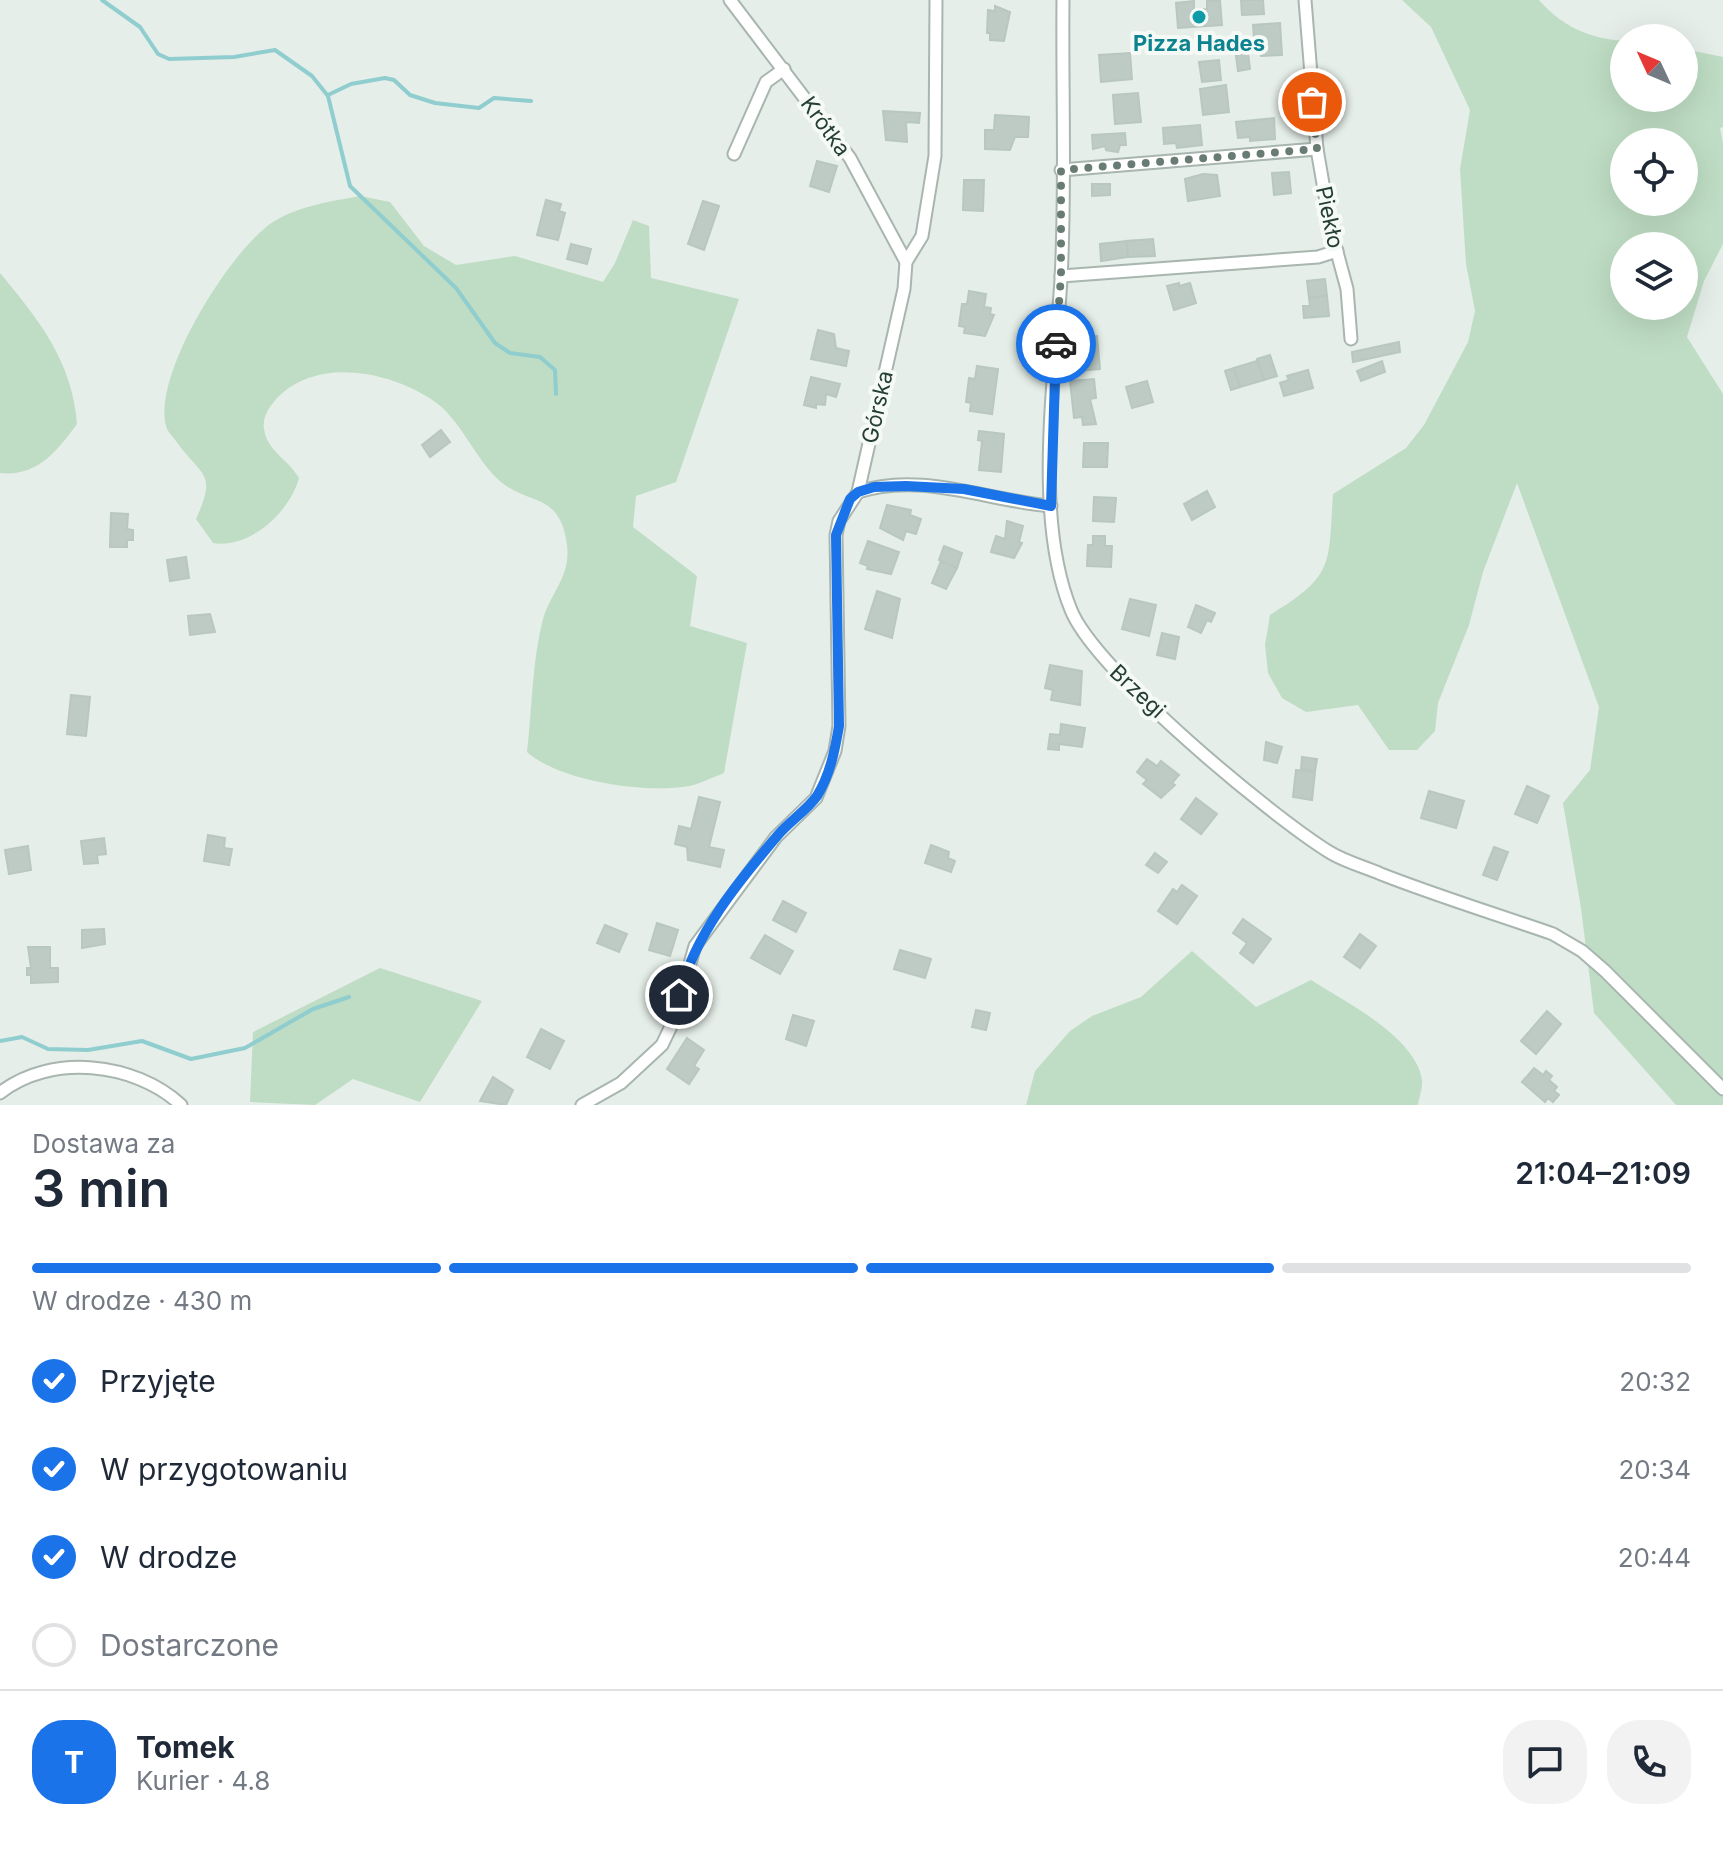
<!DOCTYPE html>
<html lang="pl">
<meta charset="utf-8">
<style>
:root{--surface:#fff;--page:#f2f2f3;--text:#1f2937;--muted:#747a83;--line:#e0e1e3;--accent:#1a73e8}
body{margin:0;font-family:Inter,sans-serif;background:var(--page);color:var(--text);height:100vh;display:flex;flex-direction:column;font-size:30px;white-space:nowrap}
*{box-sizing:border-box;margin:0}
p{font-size:26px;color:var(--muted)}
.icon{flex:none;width:44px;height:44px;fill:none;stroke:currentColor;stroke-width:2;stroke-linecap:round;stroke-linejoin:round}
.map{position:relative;height:1105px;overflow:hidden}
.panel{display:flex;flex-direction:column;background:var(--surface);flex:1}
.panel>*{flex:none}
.needle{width:52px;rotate:314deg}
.controls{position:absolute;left:1610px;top:24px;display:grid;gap:16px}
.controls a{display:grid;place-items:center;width:88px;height:88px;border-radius:50%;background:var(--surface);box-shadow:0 8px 32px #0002;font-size:40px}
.pin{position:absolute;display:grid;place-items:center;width:68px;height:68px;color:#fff;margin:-34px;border:4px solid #fff;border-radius:50%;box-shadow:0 2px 8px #0007}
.courier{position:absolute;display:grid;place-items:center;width:80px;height:80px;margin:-40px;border:6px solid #1a73e8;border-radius:50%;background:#fff;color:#222;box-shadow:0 2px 10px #0007}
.summary em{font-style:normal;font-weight:600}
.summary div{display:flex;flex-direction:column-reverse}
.summary{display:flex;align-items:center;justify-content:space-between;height:136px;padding:0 32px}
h1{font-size:52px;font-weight:600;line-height:60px}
.bar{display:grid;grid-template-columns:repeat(4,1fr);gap:12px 8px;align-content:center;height:96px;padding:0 32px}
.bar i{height:10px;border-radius:6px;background:var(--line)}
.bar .active{background:var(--accent)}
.bar p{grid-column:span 4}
.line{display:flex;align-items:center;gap:20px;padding:0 32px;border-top:2px solid var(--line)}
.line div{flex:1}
.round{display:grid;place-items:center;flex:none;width:84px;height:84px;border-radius:32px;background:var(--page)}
ol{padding:0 32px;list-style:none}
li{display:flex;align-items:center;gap:24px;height:88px}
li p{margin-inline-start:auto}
li .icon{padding:8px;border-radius:50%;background:var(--accent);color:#fff;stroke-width:4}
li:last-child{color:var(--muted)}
li i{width:44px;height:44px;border:4px solid var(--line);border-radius:50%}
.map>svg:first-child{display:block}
.green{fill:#bfddc4;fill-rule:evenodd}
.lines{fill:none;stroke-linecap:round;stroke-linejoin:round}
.stream{stroke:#90cdcf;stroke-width:4}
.building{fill:#bdcbc4;stroke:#b8c7bf;stroke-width:2}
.minor-casing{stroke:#a8b6af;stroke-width:15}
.minor{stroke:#fff;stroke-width:11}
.done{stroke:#687c74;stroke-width:8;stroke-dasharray:0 14.4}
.route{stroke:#1a73e8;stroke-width:10}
.culture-dot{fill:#0f9aa8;stroke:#f6faf7;stroke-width:3}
.labels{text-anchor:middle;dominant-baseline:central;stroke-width:8;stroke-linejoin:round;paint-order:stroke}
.culture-label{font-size:22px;font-weight:bold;fill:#0d838f;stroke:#f6faf7}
.street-label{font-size:22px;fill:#253f35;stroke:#f6faf7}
</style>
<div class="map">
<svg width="1723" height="1105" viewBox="0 0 1723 1105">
<rect width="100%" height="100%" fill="#e5eee9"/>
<!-- green -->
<g class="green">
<path d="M1402 0H1539C1563 27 1588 38 1624 41V98H1684V49L1723 57V127L1720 128 1723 143V244L1704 281 1687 337 1723 394V1105H1676L1594 1013 1581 908 1563 803 1590 770 1599 707 1517 483 1483 572 1469 625 1438 703 1435 731 1417 750H1389L1358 705 1306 712 1282 698 1268 673 1265 645 1270 615C1335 575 1328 566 1333 494L1406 448 1424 425 1468 342 1475 311 1466 264 1460 169 1470 110 1431 27ZM1624 142H1684V202H1624ZM1624 246H1684V306H1624Z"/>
<path d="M360 196 390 202 424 246 456 265 515 256 603 282 615 263 633 220 649 226 651 278 739 299 676 482 636 496 633 527 697 576 690 626 747 643 724 773C713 777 700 784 689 786 646 794 559 781 527 752 532 709 532 661 543 619 551 592 571 576 567 545 560 492 530 506 501 482 474 459 462 419 431 399 388 371 318 357 278 397 270 406 262 416 264 429 267 451 289 460 299 478 290 512 250 549 213 543L196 519C218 471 201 477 176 441 173 437 167 431 166 426 152 375 231 249 273 222 298 206 332 201 360 196Z"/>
<path d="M0 273C39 320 72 361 77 424 57 451 37 477 0 473Z"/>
<path d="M1192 951 1256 1007 1311 980C1344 1001 1416 1037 1422 1080 1423 1087 1419 1098 1418 1105H1026L1035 1071 1070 1031 1092 1016 1141 997Z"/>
<path d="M380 968 482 1001 420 1102 353 1079 315 1105 250 1102 253 1032Z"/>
</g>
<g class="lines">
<!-- stream -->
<g class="stream">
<path d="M102 0 140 27 158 54 169 59 234 57 275 50 312 76 328 96 350 186 456 288 495 343 510 353 540 357 555 370 556 394"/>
<path d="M328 95 351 84 385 78 394 80 410 95 435 103 479 108 494 98 531 101"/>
<path d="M0 1041 22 1037 48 1049 88 1050 142 1041 191 1059 245 1048 313 1009 349 997"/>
</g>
</g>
<!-- building -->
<g class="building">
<path d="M1241 0H1263L1264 14 1242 15Z"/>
<path d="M1194 1V10L1207 9V1H1220L1222 25 1178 28 1176 3Z"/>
<path d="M995 6 1010 12 1004 41 990 40V33H987L988 10 995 11Z"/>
<path d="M1280 23 1282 55 1261 56 1260 37H1254L1253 25Z"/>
<path d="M1247 46 1250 69 1238 71 1235 48Z"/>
<path d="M1130 53 1132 79 1101 82 1099 55Z"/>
<path d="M1219 60 1221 80 1202 82 1199 62Z"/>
<path d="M1226 85 1229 112 1203 115 1200 89Z"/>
<path d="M1138 93 1141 122 1115 124 1113 95Z"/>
<path d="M883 111 920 113 919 123 906 122 907 142 886 140Z"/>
<path d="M995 115 1029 117 1028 137H1015L1010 150 985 149V130H994Z"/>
<path d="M1274 118 1275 139 1250 141V137L1238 138 1236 122Z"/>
<path d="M1200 125 1202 145 1177 148 1176 143 1164 144 1163 128Z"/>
<path d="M1125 133 1126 145H1120L1118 152 1106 150 1105 146 1093 149 1092 135Z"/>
<path d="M817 161 837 166 829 192 810 186Z"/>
<path d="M1289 172 1291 193 1274 195 1272 173Z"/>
<path d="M1203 174 1217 175 1220 196 1188 201 1185 179Z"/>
<path d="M964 180H984L983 211 963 210Z"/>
<path d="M1092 184H1110V195L1092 196Z"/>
<path d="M546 200 561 204 559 211 565 213 558 240 537 235Z"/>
<path d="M703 201 719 206 704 250 688 244Z"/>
<path d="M1153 239 1155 256 1128 257 1126 241Z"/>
<path d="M1126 241 1128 257 1101 261 1100 244Z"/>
<path d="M571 244 591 249 587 264 567 259Z"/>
<path d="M1325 279 1327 296 1309 298 1307 281Z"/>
<path d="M1179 283V286L1190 283 1196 303 1174 310 1167 286Z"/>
<path d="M969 291 986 294 984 307 991 308 990 314 994 315 985 336 964 333 965 327 959 326 962 304H967Z"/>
<path d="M1327 296 1329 316 1304 318 1303 306H1310L1309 298Z"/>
<path d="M818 330 834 334 836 348 849 351 846 366 811 359Z"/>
<path d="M1097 336 1100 369 1077 371 1074 338Z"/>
<path d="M1399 342 1400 352 1353 362 1352 352Z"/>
<path d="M1270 355 1277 376 1264 380 1257 359Z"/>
<path d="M1257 361 1264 380 1240 387 1234 368Z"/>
<path d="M1382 361 1385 372 1361 381 1357 371Z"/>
<path d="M977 366 998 369 992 414 970 411 971 403 966 402 969 378 975 379Z"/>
<path d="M1234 368 1240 387 1231 390 1225 371Z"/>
<path d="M1308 370 1313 388 1284 396 1280 383 1289 380 1287 376Z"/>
<path d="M811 377 840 384 836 397 826 394 825 405 816 404V408L804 405Z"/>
<path d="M1094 379 1096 398 1090 399 1096 424 1083 425 1082 417 1074 418 1070 381Z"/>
<path d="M1147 381 1153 402 1132 408 1126 387Z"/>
<path d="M441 430 450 442 430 457 422 445Z"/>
<path d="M979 431 1004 434 1001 472 979 470 982 441 978 440Z"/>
<path d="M1084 443H1108L1107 467H1083Z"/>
<path d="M1207 491 1215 507 1192 520 1184 504Z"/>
<path d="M1094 497 1116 498 1114 522 1093 521Z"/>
<path d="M887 505 911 510 910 515 921 519 916 534 906 531 903 540 880 528Z"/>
<path d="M111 513 128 514 127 529 133 530V540H127V547H110Z"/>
<path d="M1007 521 1023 526 1019 542 1022 543 1014 558 991 552 996 536 1005 539Z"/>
<path d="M1093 536H1105V546H1112L1111 567 1087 566 1088 545H1093Z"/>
<path d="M868 541 899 552 891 574 867 569 868 566 860 563Z"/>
<path d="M944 546 962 553 957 568 939 560Z"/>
<path d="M186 557 189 578 170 581 167 560Z"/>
<path d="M941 561 957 568 946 589 932 583Z"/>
<path d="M877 591 900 599 892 638 865 629Z"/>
<path d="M1130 599 1156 605 1149 636 1122 629Z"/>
<path d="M1196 605 1215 613 1211 622 1207 620 1201 633 1188 627Z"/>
<path d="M210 614 215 632 190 635 188 616Z"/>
<path d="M1162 633 1179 637 1175 659 1157 655Z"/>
<path d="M1050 665 1082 671 1080 705 1051 700 1053 690 1045 688Z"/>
<path d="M71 695 90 697 86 736 67 734Z"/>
<path d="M1061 724 1085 728 1082 747 1059 744V750L1048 749 1050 734 1060 735Z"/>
<path d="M1266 742 1282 747 1277 763 1264 760Z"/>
<path d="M1302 757 1317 759 1315 771 1301 769Z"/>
<path d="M1147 759 1157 766 1161 761 1179 775 1172 783 1175 785 1161 798 1143 784 1147 780 1137 772Z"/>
<path d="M1296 770 1315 772 1312 800 1293 797Z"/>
<path d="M1527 786 1549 796 1537 823 1515 814Z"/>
<path d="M1429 791 1464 801 1456 828 1421 818Z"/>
<path d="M699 797 720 802 709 847 724 850 720 867 688 860 687 847 675 844 679 826 691 829Z"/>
<path d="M1196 798 1217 814 1201 834 1181 819Z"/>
<path d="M208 835 225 838 224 848 232 849 229 865 204 861Z"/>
<path d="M104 838 106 854 97 855 98 863 84 864 81 841Z"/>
<path d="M931 845 949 852 948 858 955 861 951 872 925 863Z"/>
<path d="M28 846 31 870 9 874 5 850Z"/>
<path d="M1494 847 1508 852 1497 880 1483 875Z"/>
<path d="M1155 853 1167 862 1158 873 1146 865Z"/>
<path d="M1182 885 1197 896 1177 924 1158 911 1173 889 1177 892Z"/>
<path d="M783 901 806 913 796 932 773 920Z"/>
<path d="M1243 919 1271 939 1253 963 1240 953 1247 943 1233 933Z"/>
<path d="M657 923 678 930 670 956 649 950Z"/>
<path d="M605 925 627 934 619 952 597 943Z"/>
<path d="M104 929 105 944 82 948V930Z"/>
<path d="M1360 934 1376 946 1360 968 1344 957Z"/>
<path d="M765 935 793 951 780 974 751 958Z"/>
<path d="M28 947H50V968H58V982L31 983V975H27V968H31Z"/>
<path d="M900 950 931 959 925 978 894 969Z"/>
<path d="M976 1010 990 1013 986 1030 972 1027Z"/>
<path d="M1547 1011 1561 1024 1536 1054 1521 1041Z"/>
<path d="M793 1015 814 1021 806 1046 786 1039Z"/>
<path d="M541 1029 564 1041 550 1069 527 1057Z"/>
<path d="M687 1038 704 1050 694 1066 699 1069 689 1084 667 1069Z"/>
<path d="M1534 1068 1543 1075 1546 1071 1552 1076 1549 1080 1557 1087 1554 1091 1559 1095 1553 1102 1548 1098 1545 1102 1522 1082Z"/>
<path d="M493 1077 513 1090 506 1105 480 1101Z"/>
</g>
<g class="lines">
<defs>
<g id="minor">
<path d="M730 0 850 158 906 262"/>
<path d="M1063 0C1062 93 1066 187 1061 279 1055 378 1033 517 1071 610 1095 670 1272 817 1331 853 1346 862 1365 867 1381 874 1437 896 1496 914 1553 934L1582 951 1605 971 1723 1089"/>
<path d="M1305 0 1317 149 1331 230 1347 289 1351 339"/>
<path d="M734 154 766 82 784 69"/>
<path d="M1061 170 1317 149"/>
<path d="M1061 276 1318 257 1337 251"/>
<path d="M858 492C921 471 988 501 1051 506"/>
<path d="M0 1093C50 1053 135 1062 181 1105"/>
<path d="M582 1105 621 1083 662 1045 674 1020 695 946 776 837 816 798 835 751 839 726 836 535 839 521 858 492 904 289 906 262 922 236 935 156 936 0"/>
</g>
</defs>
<!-- minor casing -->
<use href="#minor" class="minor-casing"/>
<!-- minor -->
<use href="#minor" class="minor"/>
</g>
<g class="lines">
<!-- done -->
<path class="done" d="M1056 344 1061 276V170L1317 149 1312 102"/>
<!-- route -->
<path class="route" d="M679 995C696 933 737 883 778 835 790 821 807 810 817 796 830 775 835 750 839 726L836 535 850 499 858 492 874 487 906 486 964 489 1051 506 1056 344"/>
</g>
<!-- markers -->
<circle class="culture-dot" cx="1199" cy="17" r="8"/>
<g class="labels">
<!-- culture labels -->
<g class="culture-label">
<text x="1199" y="43">Pizza Hades</text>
</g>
<!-- street labels -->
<g class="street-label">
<text transform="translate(826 126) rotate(54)">Krótka</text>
<text transform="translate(1330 217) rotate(78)">Piekło</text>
<text transform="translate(877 407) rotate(-77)">Górska</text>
<text transform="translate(1138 691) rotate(43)">Brzegi</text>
</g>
</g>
</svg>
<div class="controls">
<a><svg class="needle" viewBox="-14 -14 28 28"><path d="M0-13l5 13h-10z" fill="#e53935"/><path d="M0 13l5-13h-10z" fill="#747a83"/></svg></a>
<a><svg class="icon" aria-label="locate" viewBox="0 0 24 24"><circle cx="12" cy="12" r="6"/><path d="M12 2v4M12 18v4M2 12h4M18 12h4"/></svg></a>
<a><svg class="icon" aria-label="layers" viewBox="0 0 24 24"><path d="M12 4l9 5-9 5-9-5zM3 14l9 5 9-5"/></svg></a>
</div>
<div class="pin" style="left:1312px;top:102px;background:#ea580c"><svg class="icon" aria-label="bag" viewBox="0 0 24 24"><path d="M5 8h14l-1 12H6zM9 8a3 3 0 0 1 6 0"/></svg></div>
<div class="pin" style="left:679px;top:995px;background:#1f2937"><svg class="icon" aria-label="home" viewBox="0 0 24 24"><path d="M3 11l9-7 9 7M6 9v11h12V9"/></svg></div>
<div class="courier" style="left:1056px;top:344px"><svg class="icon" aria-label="car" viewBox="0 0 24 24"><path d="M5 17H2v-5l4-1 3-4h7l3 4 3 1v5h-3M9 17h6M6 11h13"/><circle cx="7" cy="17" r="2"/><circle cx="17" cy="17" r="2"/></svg></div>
</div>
<section class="panel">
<div class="summary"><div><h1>3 min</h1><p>Dostawa za</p></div><em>21:04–21:09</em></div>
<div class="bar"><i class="active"></i><i class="active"></i><i class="active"></i><i></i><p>W drodze · 430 m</p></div>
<ol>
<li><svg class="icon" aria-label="check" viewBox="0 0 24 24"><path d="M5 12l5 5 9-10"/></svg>Przyjęte<p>20:32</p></li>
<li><svg class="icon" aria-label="check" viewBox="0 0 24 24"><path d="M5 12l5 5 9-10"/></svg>W przygotowaniu<p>20:34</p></li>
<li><svg class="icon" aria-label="check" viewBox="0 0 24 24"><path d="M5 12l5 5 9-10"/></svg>W drodze<p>20:44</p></li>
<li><i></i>Dostarczone</li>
</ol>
<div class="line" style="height:144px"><b class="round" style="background:var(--accent);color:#fff">T</b><div><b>Tomek</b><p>Kurier · 4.8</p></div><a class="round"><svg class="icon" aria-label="chat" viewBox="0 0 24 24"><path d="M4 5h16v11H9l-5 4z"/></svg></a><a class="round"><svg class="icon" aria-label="phone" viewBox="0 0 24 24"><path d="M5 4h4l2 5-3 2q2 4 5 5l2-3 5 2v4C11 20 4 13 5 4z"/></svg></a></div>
</section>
